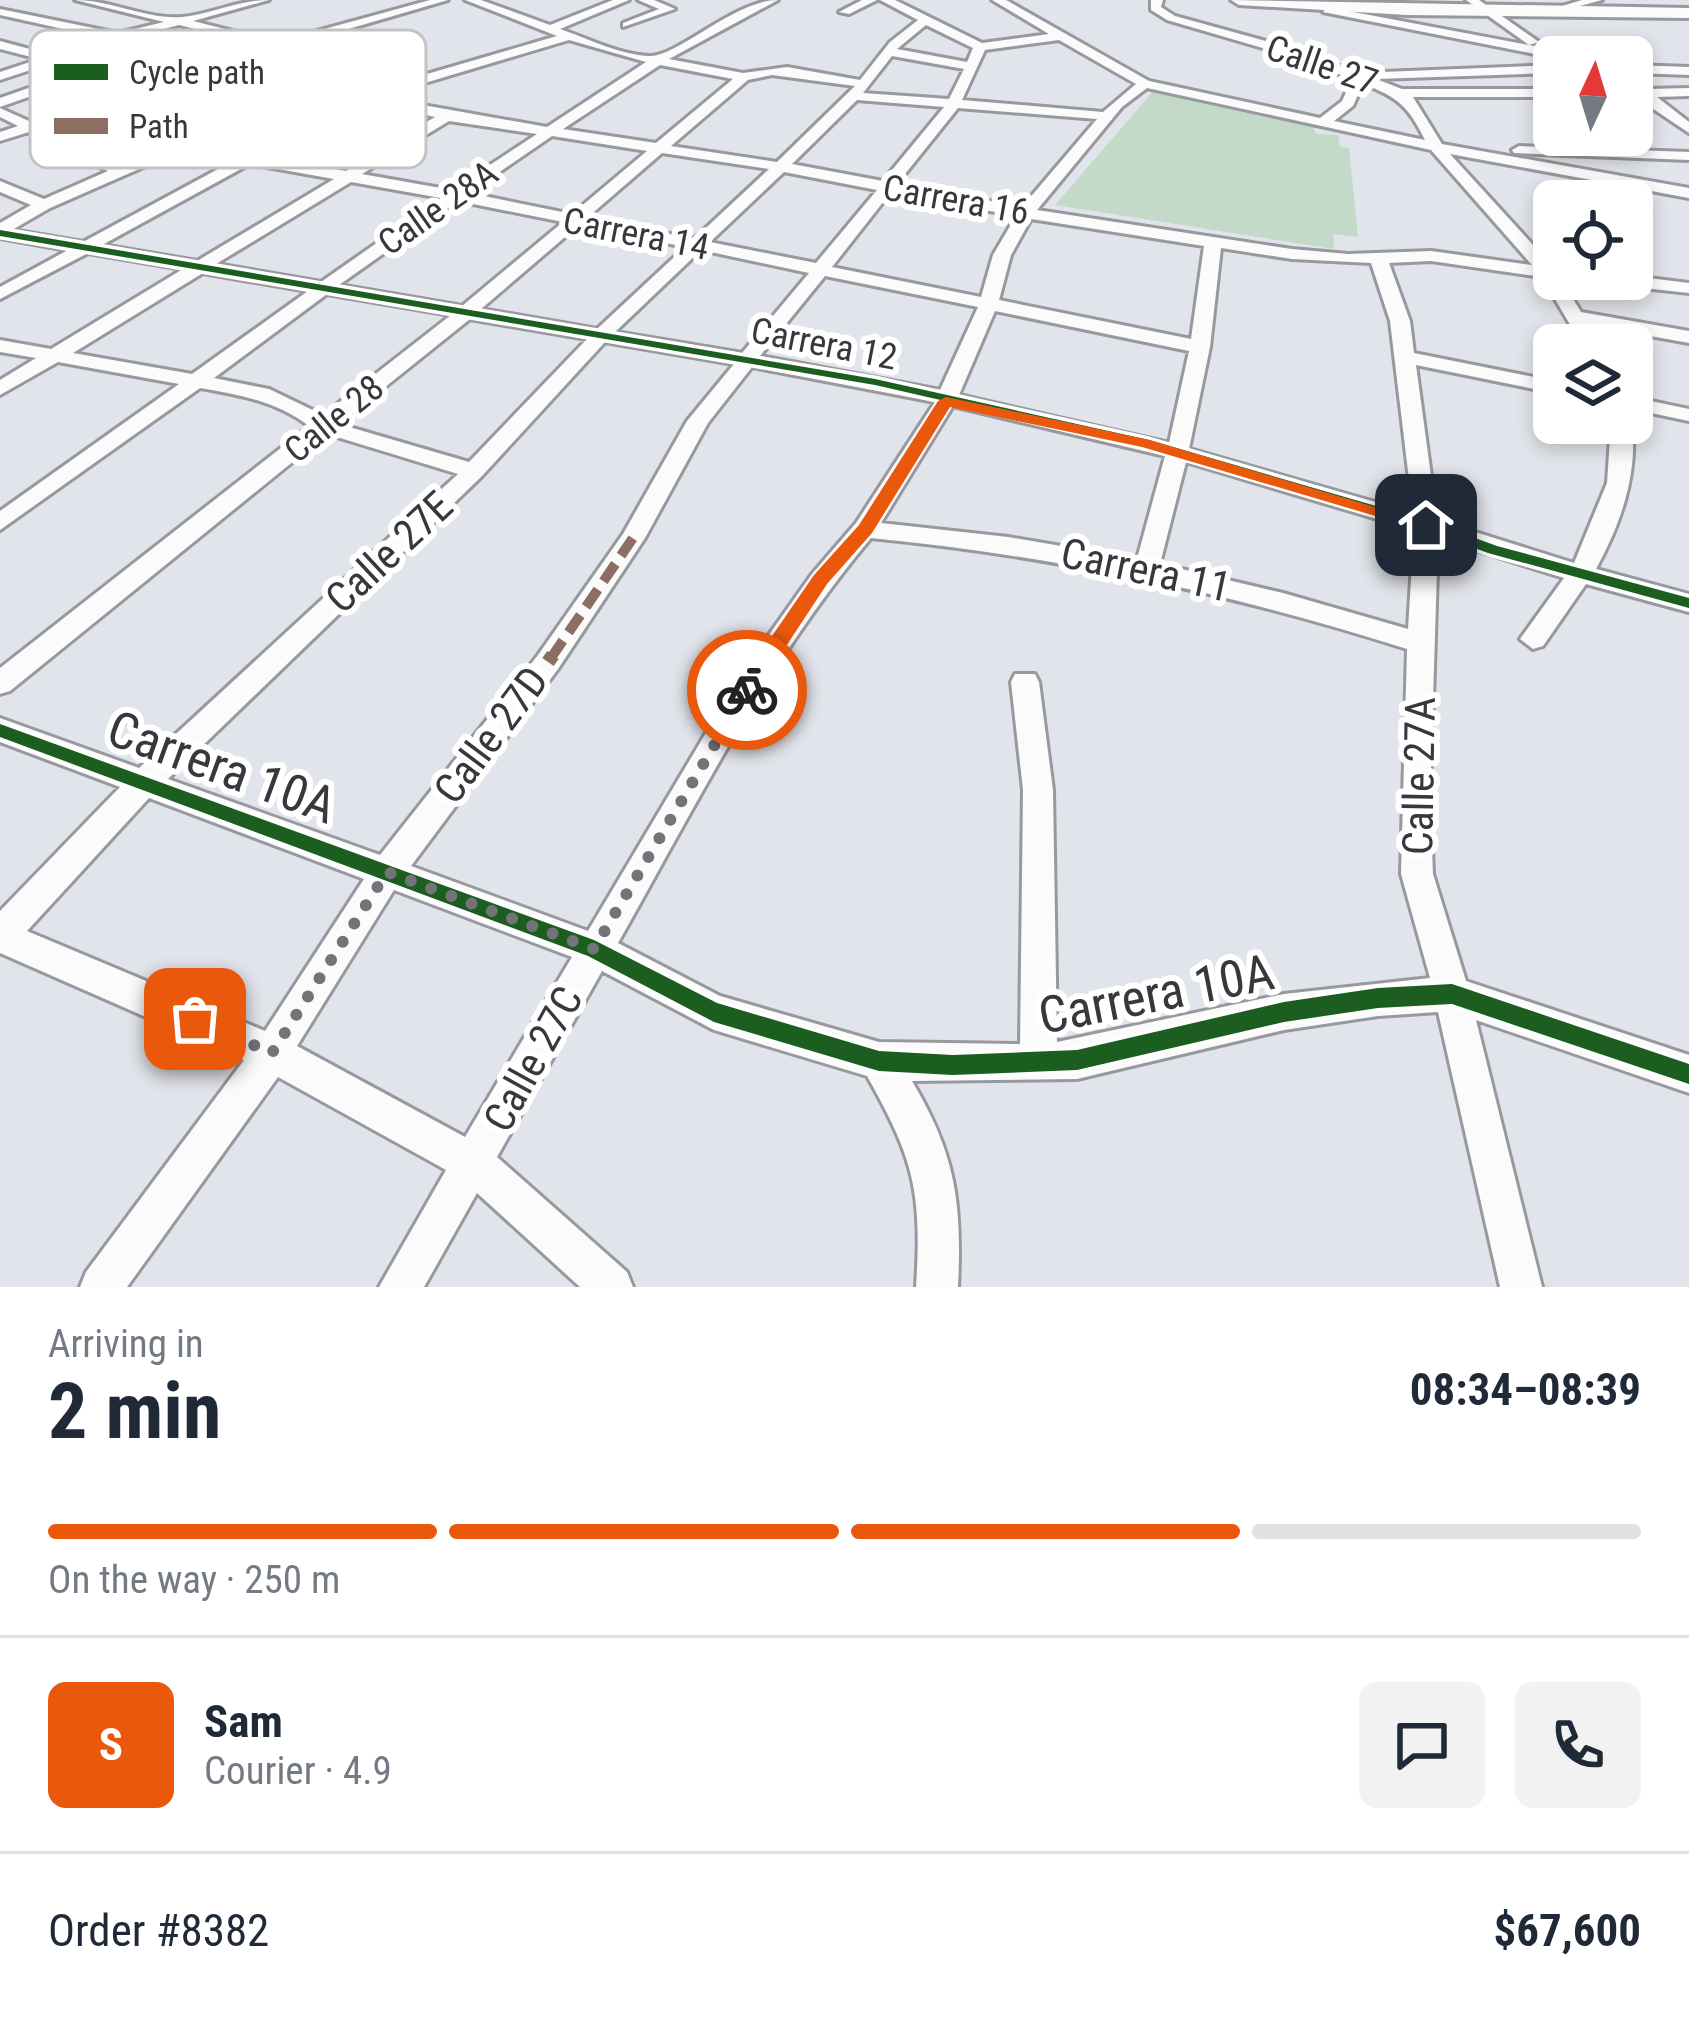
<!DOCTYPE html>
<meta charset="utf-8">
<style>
:root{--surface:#fff;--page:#f2f2f3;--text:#1f2937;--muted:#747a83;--line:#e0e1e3;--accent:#ea580c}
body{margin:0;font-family:"Roboto Condensed",sans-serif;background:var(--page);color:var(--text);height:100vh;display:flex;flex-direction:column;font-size:45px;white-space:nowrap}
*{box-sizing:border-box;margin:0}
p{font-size:39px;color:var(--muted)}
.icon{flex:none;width:66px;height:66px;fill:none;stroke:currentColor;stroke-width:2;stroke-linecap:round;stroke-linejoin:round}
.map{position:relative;height:1287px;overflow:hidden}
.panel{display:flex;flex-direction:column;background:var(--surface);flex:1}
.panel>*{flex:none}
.needle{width:78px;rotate:4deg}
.tools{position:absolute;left:1533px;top:36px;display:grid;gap:24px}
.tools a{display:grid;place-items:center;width:120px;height:120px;border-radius:18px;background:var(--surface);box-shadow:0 6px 18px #0003;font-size:60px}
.pin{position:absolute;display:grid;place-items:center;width:102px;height:102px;color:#fff;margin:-51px;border-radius:24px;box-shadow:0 6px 18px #0006}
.courier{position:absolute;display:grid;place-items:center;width:120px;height:120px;margin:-60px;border:9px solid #ea580c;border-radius:50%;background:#fff;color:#222;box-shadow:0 3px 15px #0007}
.summary em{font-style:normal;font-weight:700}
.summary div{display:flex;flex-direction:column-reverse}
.summary{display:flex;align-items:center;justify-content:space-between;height:204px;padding:0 48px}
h1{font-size:78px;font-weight:700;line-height:90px}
.bar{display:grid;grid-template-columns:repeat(4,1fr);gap:18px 12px;align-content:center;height:144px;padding:0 48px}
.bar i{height:15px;border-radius:9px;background:var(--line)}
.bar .selected{background:var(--accent)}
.bar p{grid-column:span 4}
.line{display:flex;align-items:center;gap:30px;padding:0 48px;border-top:3px solid var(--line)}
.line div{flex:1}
.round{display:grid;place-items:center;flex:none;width:126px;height:126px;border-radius:18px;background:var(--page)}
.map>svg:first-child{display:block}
.green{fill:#c2dac7}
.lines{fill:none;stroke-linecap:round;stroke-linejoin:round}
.street-casing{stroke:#98999e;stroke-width:6}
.secondary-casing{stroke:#98999e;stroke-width:6}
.street{fill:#fbfbfc;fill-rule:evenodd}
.secondary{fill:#fbfbfc;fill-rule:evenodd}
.quiet-far1{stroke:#8d6e63;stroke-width:10;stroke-dasharray:21 10;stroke-linecap:butt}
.quiet{stroke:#8d6e63;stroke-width:14;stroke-dasharray:27 14;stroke-linecap:butt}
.cycleway-casing{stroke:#fff;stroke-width:7}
.cycleway{fill:#1b5e20;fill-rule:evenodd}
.route{fill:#ea580c}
.done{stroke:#727479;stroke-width:12;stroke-dasharray:0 21.6}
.labels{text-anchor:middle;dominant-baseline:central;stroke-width:12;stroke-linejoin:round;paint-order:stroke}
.far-street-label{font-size:36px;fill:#36383c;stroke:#fff}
.street-label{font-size:42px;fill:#36383c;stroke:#fff}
.near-street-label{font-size:51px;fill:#36383c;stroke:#fff}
.key{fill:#fff;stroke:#c3c3c4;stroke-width:3}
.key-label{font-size:33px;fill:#36383c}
</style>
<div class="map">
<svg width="1689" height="1287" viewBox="0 0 1689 1287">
<rect width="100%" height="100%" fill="#e2e4eb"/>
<!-- green -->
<path class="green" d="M1154 90 1310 122 1316 134 1338 135 1340 147 1349 148 1358 237 1333 234 1334 249 1055 205Z"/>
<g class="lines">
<defs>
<g id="street">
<path d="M75 0C111 0 148 20 182 17 212 14 238 0 269 0L193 21 277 42 430 0H448L290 46 403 81 557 36 465 0H481L550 25 613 0H629L560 29C589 39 620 55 650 56 677 57 735 0 778 0L669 59 743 73 787 67 860 80 890 42 918 20 880 0H895L982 43 1049 34 992 0H1006L1149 81 1320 118 1342 101 1352 79 1287 55 1167 20 1151 10V0H1163L1161 7 1175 16 1295 49 1358 73 1554 65V73L1376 79 1402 89H1554V97H1413L1442 144 1689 188V198L1450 154 1554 268V279H1561L1581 312 1689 331V343L1589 325 1602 345H1582L1542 277 1431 261 1389 263 1410 321 1414 353 1554 381V393L1416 365 1437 520 1574 563 1607 483 1611 423 1632 422C1638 475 1621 523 1596 569L1689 594V612L1586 584 1543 646 1533 649 1520 639 1564 578 1438 538 1430 798 1433 874 1466 981 1689 1055V1093L1476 1020 1542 1287H1500L1438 1012 1378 1016 1284 1030 1077 1079 912 1081C956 1155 962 1203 958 1287H916C922 1191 914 1159 867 1076L714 1030 602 971 497 1157 627 1272 633 1287H580L477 1193 424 1287H379L446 1170 278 1077 127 1287H80L86 1272 244 1060 0 953V911L120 787 0 742V718L139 768 458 474 327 434 10 691 0 694V668L309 426C276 401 240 395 200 388L0 530V511L179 384 58 362 0 395V380L36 358 0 352V340L51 349 183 269 88 253 0 299V287L68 250 0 238V223L31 205 0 192V181L44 199 108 171 29 132 0 141V132L18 126 0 117V108L31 122 141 86 94 74 0 107V98L80 70 52 63 0 80V72L39 59 0 49V41L52 55 104 38 0 15V9L118 33 164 22ZM179 25 264 46 218 61 132 37ZM926 25 973 48 967 62 897 49ZM569 40 646 62 547 127 378 97ZM1059 40 1136 84 1103 112 962 100 985 50ZM118 41 205 65 154 82 65 59ZM277 50 389 85 353 97 214 71ZM892 56 964 69 949 99 863 93ZM660 65 733 79 656 143 563 129ZM201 75 206 77 274 90 246 109 185 100 158 91ZM772 75 855 86 777 162 671 146 748 80ZM1363 84C1398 97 1409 107 1425 140L1334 121 1353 106ZM1147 88 1431 150 1532 265 1431 251 1348 254 1292 249 1037 210 1122 107ZM288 93 341 103 246 154 194 145 242 124ZM142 95 183 108 235 116 178 141 87 113ZM857 100 944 107 883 181 792 164ZM364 101 435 117 346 171 263 157ZM958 108 1097 119 1022 207 897 184ZM74 117 165 147 121 166 43 128ZM449 121 537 134 452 190 362 174ZM552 136 647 151 572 214 469 193ZM180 151 233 161 83 242 12 230 50 208ZM662 153 769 169 694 239 588 217ZM250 164 334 179 197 261 102 245ZM784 172 877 190 816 263 710 242ZM351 182 441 198 321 282 216 264ZM891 192 1016 216 993 255 981 297 832 267ZM458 201 563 222 462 306 339 285ZM1031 219 1204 246 1191 339 999 300 1011 255ZM579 225 685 247 597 329 481 309ZM1221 248 1292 259 1371 263 1390 321 1413 513 1189 449 1210 347ZM701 250 809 273 742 353 615 332ZM203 273 308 291 192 374 73 353ZM825 276 978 307 940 390 760 356ZM327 294 451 315 323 415 269 389 214 378ZM995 311 1189 351 1169 443 959 395ZM470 319 587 339 469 462 339 424ZM605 342 734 364 687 421 623 534 538 655 380 855 168 779 482 476ZM752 367 935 402 856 523 812 574 741 674 588 931 411 866 558 669 645 538 708 423ZM953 406 1165 456 1137 559 1008 537 881 523ZM1186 462 1414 530 1408 629 1283 593 1160 564ZM871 538C1055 556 1232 593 1407 649L1401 874 1430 978 1284 994 1057 1042 1053 790 1039 682 1035 674H1015L1011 682 1023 790 1020 1044 879 1042 720 996 618 943C696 805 768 660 871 538ZM149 798 364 879 265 1031 27 931ZM394 890 572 957 465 1137 297 1046Z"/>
<path d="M638 0H654L675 9 623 27V23L659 9Z"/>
<path d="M862 0H877L849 14 839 12Z"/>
<path d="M1466 0H1479L1539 42 1529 45Z"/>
<path d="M1582 0H1602L1558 12 1552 9Z"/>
<path d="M1327 7 1550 49 1556 53 1550 57 1323 12Z"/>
<path d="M1632 65 1689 67V75L1632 73Z"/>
<path d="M1632 79 1647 89 1689 88V96L1657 97 1689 122V133L1634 96Z"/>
<path d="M1519 146 1689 152V160L1514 153 1512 150Z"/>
<path d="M1632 276 1689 283V293L1607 284 1598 279Z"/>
<path d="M1632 397 1689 409V421L1632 409Z"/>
</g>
<path id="secondary" d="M1231 0 1689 8V18L1407 15 1239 5Z"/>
</defs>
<!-- street casing -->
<use href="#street" class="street-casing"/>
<!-- secondary casing -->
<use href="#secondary" class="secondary-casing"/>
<!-- street -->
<use href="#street" class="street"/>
<!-- secondary -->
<use href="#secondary" class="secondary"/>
<!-- quiet-far1 -->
<path class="quiet-far1" d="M551 658 633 538"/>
<!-- quiet -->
<path class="quiet" d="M548 662 553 655"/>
<defs>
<g id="cycleway">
<path d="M0 230 875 379 1149 440 1431 522 1497 546 1689 598V608L1488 553 1421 528 1142 446 875 385 0 236Z"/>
<path d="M0 724 594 940 717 1003 879 1051 953 1055 1077 1050 1284 1002 1378 988 1452 984 1689 1064V1084L1452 1004 1378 1008 1284 1022 1077 1070 953 1075 879 1071 714 1022 588 956 0 737Z"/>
</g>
</defs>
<!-- cycleway casing -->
<use href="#cycleway" class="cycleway-casing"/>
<!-- cycleway -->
<use href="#cycleway" class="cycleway"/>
</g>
<!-- route -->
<path class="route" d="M946 397 1150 440 1435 525 1426 531 1142 447 950 407 872 533 827 584 754 695H739V684L814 575 859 525 938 401Z"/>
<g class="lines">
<!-- done -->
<path class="done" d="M195 1019 272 1053 387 872 594 949 747 690"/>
</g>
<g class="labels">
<!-- far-street labels -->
<g class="far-street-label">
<text transform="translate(1322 65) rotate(19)">Calle 27</text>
<text transform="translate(956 200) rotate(10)">Carrera 16</text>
<text transform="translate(438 208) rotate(-35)">Calle 28A</text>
<text transform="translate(636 234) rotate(11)">Carrera 14</text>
<text transform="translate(824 344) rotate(11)">Carrera 12</text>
<text transform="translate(334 419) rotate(-39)">Calle 28</text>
</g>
<!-- street labels -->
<g class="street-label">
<text transform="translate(389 552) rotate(-43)">Calle 27E</text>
<text transform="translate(1146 570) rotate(12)">Carrera 11</text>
<text transform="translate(491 735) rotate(-53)">Calle 27D</text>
<text transform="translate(1419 776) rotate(-89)">Calle 27A</text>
<text transform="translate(533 1059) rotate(-61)">Calle 27C</text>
</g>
<!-- near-street labels -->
<g class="near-street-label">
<text transform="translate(222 767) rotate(20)">Carrera 10A</text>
<text transform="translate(1156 994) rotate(-11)">Carrera 10A</text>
</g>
</g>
<!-- legend -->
<rect x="30" y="30" width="396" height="138" rx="18" class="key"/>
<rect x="54" y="64" width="54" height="16" fill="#1b5e20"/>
<rect x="54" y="118" width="54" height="16" fill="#8d6e63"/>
<g class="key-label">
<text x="129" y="84">Cycle path</text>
<text x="129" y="138">Path</text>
</g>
</svg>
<div class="tools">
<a><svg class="needle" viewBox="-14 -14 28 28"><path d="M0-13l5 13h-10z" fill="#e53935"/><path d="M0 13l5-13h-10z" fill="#747a83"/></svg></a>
<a><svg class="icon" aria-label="locate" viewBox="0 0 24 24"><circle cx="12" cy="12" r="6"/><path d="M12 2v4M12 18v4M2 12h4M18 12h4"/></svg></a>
<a><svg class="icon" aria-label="layers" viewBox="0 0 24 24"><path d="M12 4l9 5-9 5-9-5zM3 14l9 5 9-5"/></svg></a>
</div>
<div class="pin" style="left:195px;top:1019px;background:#ea580c"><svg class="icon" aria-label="bag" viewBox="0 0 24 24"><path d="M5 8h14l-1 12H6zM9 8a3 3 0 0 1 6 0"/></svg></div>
<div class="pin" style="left:1426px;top:525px;background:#1f2937"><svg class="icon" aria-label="home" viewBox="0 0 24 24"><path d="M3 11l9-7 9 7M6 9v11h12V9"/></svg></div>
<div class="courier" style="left:747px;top:690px"><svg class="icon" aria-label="bike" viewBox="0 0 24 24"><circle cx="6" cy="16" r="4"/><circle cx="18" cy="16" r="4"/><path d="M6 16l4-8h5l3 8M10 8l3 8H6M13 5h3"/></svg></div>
</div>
<section class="panel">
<div class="summary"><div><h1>2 min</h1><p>Arriving in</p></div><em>08:34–08:39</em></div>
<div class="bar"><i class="selected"></i><i class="selected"></i><i class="selected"></i><i></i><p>On the way · 250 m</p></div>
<div class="line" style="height:216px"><b class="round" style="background:var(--accent);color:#fff">S</b><div><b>Sam</b><p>Courier · 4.9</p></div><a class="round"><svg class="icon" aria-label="chat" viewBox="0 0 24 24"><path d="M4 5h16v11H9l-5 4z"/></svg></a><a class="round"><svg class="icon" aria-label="phone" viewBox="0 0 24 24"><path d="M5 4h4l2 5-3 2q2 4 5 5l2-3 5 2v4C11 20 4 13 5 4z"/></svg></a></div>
<div class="line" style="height:156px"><div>Order #8382</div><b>$67,600</b></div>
</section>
